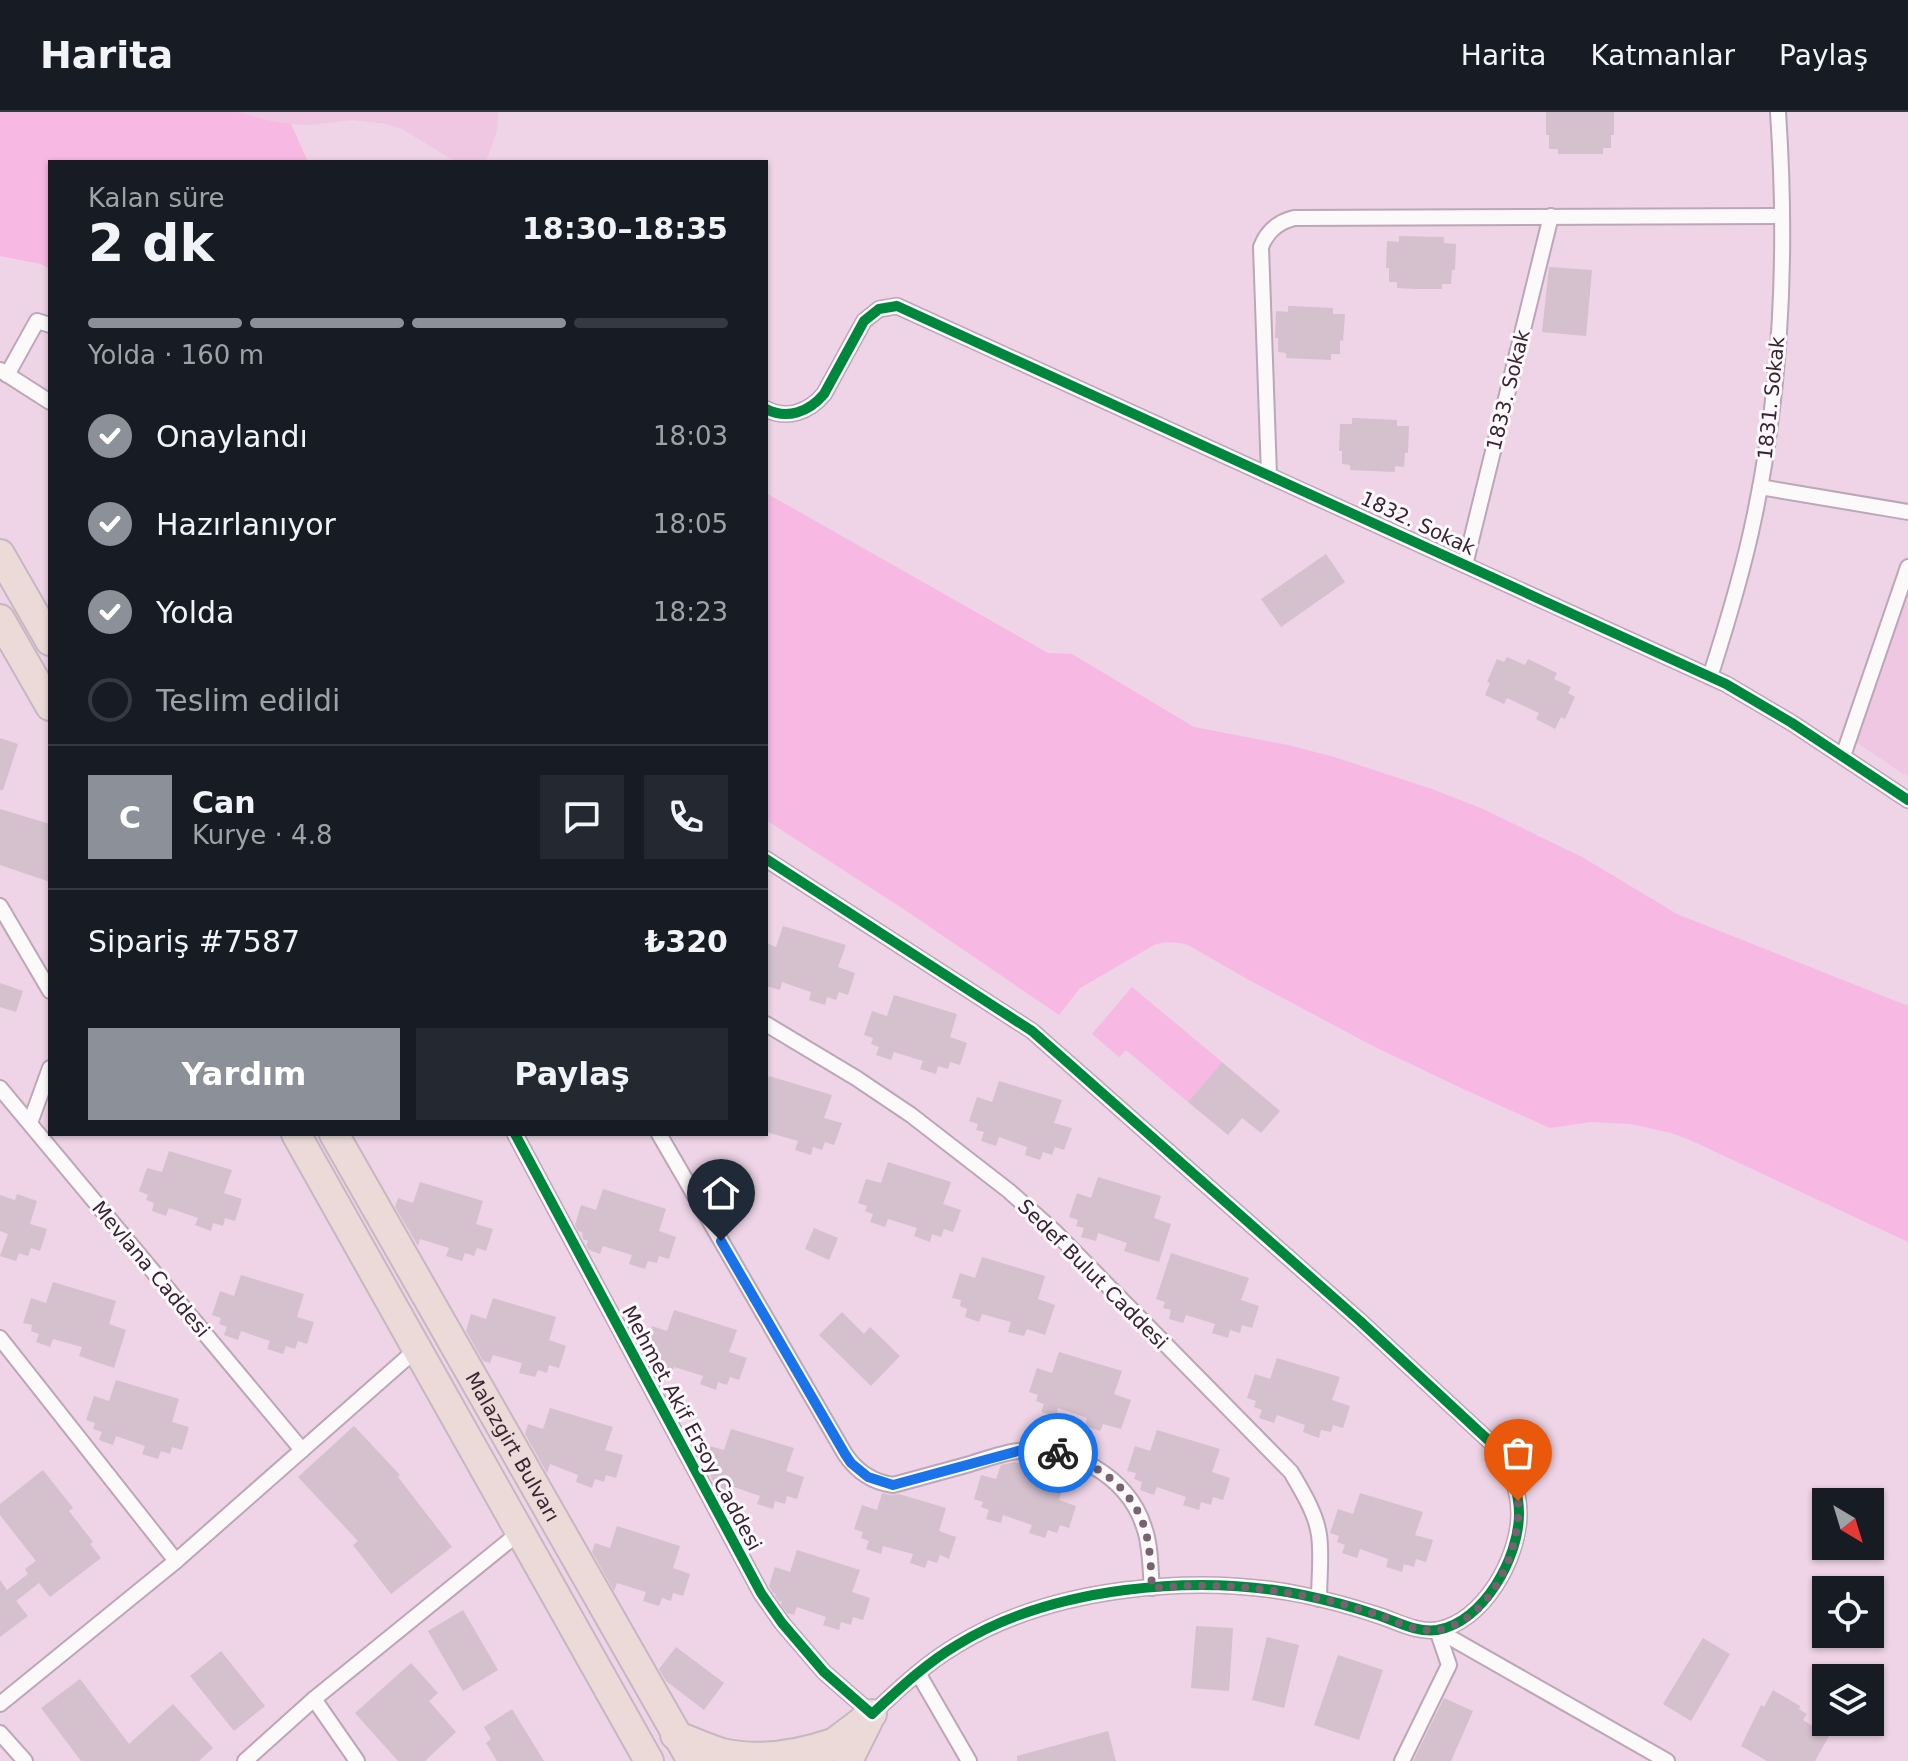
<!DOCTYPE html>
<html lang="tr">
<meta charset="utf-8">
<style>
:root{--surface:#171b24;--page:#242831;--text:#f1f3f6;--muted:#9ea1a6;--line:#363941;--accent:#8c9099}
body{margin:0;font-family:"DejaVu Sans",sans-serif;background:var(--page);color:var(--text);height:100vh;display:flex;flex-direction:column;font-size:30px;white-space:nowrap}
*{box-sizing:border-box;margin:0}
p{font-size:26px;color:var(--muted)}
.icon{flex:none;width:44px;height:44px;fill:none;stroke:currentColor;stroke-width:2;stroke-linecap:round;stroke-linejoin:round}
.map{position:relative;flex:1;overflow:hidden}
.panel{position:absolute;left:48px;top:48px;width:720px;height:976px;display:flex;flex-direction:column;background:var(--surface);border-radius:0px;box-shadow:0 2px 6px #0004}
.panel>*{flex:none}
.needle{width:52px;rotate:142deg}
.controls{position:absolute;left:1812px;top:1376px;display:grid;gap:16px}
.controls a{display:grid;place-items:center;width:72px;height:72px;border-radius:0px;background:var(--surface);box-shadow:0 2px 6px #0004;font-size:40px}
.pin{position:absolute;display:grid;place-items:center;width:68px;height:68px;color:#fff;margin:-82px -34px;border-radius:50% 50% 50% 0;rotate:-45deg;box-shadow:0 0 8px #0007}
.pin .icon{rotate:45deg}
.courier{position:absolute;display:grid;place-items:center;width:80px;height:80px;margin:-40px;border:6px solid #1a73e8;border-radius:50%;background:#fff;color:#222;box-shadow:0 2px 10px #0007}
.headline em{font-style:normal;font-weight:800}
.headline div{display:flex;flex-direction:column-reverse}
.headline{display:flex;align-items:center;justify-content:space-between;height:136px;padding:0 40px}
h1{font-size:52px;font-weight:800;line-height:60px}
.bar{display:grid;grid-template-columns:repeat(4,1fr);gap:12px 8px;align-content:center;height:96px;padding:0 40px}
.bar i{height:10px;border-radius:6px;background:var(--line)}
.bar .active{background:var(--accent)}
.bar p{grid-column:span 4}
.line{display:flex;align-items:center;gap:20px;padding:0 40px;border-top:2px solid var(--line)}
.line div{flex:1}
.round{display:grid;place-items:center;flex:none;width:84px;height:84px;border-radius:0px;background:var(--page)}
ol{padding:0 40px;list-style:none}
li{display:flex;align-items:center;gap:24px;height:88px}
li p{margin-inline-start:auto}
li .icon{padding:8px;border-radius:50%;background:var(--accent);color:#fff;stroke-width:4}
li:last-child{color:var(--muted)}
li i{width:44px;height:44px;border:4px solid var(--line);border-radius:50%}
.primary-button{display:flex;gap:16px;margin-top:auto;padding:16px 40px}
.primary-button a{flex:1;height:92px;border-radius:0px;background:var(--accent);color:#fff;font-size:32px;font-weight:800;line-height:92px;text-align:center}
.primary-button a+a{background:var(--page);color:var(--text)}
header{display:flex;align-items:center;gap:48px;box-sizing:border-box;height:112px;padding:0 40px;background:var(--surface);border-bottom:2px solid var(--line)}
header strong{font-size:38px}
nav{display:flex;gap:44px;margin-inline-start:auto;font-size:28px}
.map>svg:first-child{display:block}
.built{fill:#efc7e2}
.green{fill:#f7b8e4}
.building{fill:#d5c0ce}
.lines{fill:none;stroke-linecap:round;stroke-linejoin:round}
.street-casing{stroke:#bba7b5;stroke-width:18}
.highway-casing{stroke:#c5b8c1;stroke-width:32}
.street{stroke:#fcf9fb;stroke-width:14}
.highway{stroke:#ebdad8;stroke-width:28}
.cycleway-casing{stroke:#fef9fd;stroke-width:15}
.cycleway{stroke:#00873e;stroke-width:10}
.done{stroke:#766270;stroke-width:8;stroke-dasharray:0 14.4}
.route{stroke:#1a73e8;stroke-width:10}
.labels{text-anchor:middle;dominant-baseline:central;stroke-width:6;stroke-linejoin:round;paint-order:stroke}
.street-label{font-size:20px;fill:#362531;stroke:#fef9fd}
</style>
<header>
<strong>Harita</strong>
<nav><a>Harita</a><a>Katmanlar</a><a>Paylaş</a></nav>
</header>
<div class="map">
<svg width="1908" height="1649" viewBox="0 0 1908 1649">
<rect width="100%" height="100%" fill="#eed4e6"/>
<!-- built -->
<g class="built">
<path d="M238 0H498V2L497 19 486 50H456L402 17 386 12 352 8 311 13 291 12 267 8Z"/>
<path d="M1908 445V665L1850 626Z"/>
</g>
<!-- green -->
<g class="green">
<path d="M0 0H238L267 8 291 12 308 50H50V157L41 152 0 144Z"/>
<path d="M766 381 1048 541 1072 542 1194 615 1288 633 1334 645 1432 677 1483 697 1582 745 1677 802 1908 894V1130L1690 1028 1671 1021 1631 1012 1591 1010 1550 1016 1461 976 1373 934 1249 868 1188 833C1176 830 1166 829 1154 833L1080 876 1059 903 908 800 766 708Z"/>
<path d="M1132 875 1222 950 1188 990 1126 938 1119 945 1092 922Z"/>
</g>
<!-- building -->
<g class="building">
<path d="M1546 0H1614V23H1611V36H1603V42H1558V37H1549V23H1546Z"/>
<path d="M1399 124 1444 125V131L1456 132 1455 158H1452L1451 172H1442V177H1414L1397 176V170H1389V156H1386L1387 129 1399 130Z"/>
<path d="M1549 155 1592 158 1586 224 1542 220Z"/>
<path d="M1288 194 1333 196V202H1345L1343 229 1340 228V242H1331V248L1286 246V241L1278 240V226H1275L1276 199 1288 200Z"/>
<path d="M1352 306 1397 308V314H1409L1408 341H1405L1404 355 1395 354V360L1373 359 1350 358V353L1342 352V339H1339L1340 312H1352Z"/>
<path d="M1326 442 1345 470 1281 515 1261 487Z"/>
<path d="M1507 545 1525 553 1528 547 1557 561 1554 567 1571 575 1568 581 1575 585 1565 607 1561 605 1555 617 1536 607 1539 601 1507 586 1504 592 1485 583 1490 571 1487 570 1497 547 1504 550Z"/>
<path d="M0 626 18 632 3 678H0Z"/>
<path d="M0 697 50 712V770L0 753Z"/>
<path d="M783 814 846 833 838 855 855 861 848 883 839 880 836 888 827 885 825 893 809 888 811 880 782 870 780 878 766 874V831L776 835Z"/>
<path d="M0 871 23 879 16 900 0 895Z"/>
<path d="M894 883 957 902 950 925 967 931 960 953 950 950 948 957 938 954 936 962 920 957 923 949 894 940 891 948 876 943 879 935 871 932 873 926 864 923 872 899 887 904Z"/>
<path d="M1222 950 1280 999 1261 1021 1242 1006 1228 1023 1188 990Z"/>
<path d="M769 964 832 983 824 1006 842 1011 834 1033 825 1030 822 1038 813 1035 811 1043 795 1038 798 1029 766 1020V972Z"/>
<path d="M999 969 1062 988 1054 1011 1072 1016 1064 1038 1055 1035 1052 1043 1043 1040 1040 1048 1025 1043 1027 1035 999 1025 996 1034 981 1029 984 1020 976 1018 978 1012 969 1009 977 985 992 990Z"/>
<path d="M169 1039 232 1058 224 1081 242 1087 235 1109 225 1106 223 1114 213 1111 211 1119 195 1113 198 1106 169 1096 166 1104 152 1099 154 1091 146 1088 148 1083 139 1079 147 1056 162 1060Z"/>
<path d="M888 1050 951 1070 943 1092 961 1098 953 1120 944 1117 941 1125 932 1122 930 1130 914 1124 917 1116 888 1107 885 1115 870 1110 873 1102 865 1099 867 1094 858 1091 866 1067 881 1071Z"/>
<path d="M1098 1065 1161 1084 1154 1106 1171 1112 1159 1150 1124 1139 1127 1131 1098 1121 1096 1129 1081 1125 1084 1116 1076 1114 1078 1108 1069 1105 1077 1081 1091 1086Z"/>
<path d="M420 1070 483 1089 476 1112 493 1117 486 1139 477 1136 474 1144 465 1141 462 1149 446 1144 449 1136 420 1127 418 1134 395 1095 398 1086 413 1091Z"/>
<path d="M603 1077 666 1097 659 1119 676 1125 669 1147 659 1144 657 1151 648 1149 645 1157 629 1152 632 1143 603 1134 600 1142 589 1138 586 1134 588 1129 583 1127 582 1120 578 1119 575 1113 581 1093 596 1098Z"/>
<path d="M17 1082 37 1089 30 1112 47 1117 40 1139 31 1136 28 1144 19 1141 16 1149 0 1144 8 1122 0 1119V1083L15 1088Z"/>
<path d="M814 1116 838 1126 829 1148 805 1137Z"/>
<path d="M1171 1141 1249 1166 1241 1188 1259 1194 1252 1216 1242 1213 1240 1221 1230 1218 1228 1226 1212 1221 1215 1212 1186 1203 1183 1211 1169 1207 1171 1198 1163 1196 1165 1190 1156 1187Z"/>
<path d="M982 1145 1045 1164 1038 1187 1055 1193 1045 1223 1027 1217 1024 1224 1008 1220 1011 1210 982 1202 979 1210 965 1205 967 1197 960 1194 961 1188 952 1186 960 1161 975 1166Z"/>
<path d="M241 1163 304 1182 297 1205 314 1210 307 1232 298 1229 295 1237 286 1234 283 1242 267 1237 270 1229 241 1219 238 1228 224 1223 227 1215 219 1212 221 1206 212 1203 220 1179 234 1184Z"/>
<path d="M53 1170 116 1189 109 1212 126 1218 114 1256 79 1244 82 1235 53 1227 50 1235 36 1230 39 1222 31 1219 32 1213 23 1211 31 1186 46 1191Z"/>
<path d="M493 1186 556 1205 549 1228 566 1234 559 1256 549 1253 547 1261 538 1258 535 1265 519 1261 522 1251 493 1243 490 1251 483 1249 466 1219 471 1202 486 1207Z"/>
<path d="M674 1198 737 1218 729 1240 747 1246 739 1268 730 1265 727 1273 718 1270 716 1278 700 1272 703 1264 674 1255 671 1263 656 1258 659 1250 651 1247 653 1242 644 1239 652 1214 667 1219Z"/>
<path d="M842 1200 864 1222 870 1215 900 1244 871 1274 819 1223Z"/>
<path d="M1059 1240 1122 1259 1114 1282 1131 1288 1121 1317 1103 1312 1100 1319 1085 1314 1087 1306 1058 1296 1056 1305 1041 1300 1044 1292 1036 1289 1038 1283 1029 1280 1037 1256 1052 1261Z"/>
<path d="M1277 1246 1340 1265 1332 1288 1350 1294 1343 1316 1333 1313 1331 1320 1321 1318 1319 1326 1303 1320 1305 1313 1277 1303 1274 1311 1259 1306 1262 1298 1254 1295 1256 1289 1247 1286 1255 1262 1270 1267Z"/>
<path d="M116 1268 179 1287 172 1310 189 1315 182 1338 172 1335 170 1342 161 1339 158 1347 142 1342 145 1334 116 1324 113 1333 99 1328 102 1320 93 1317 95 1311 86 1308 94 1284 109 1289Z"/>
<path d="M550 1296 613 1315 605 1338 623 1343 616 1366 606 1363 604 1370 595 1367 592 1376 576 1370 578 1363 550 1352 547 1361 525 1322 528 1312 543 1317Z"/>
<path d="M354 1314 400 1363 398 1365 452 1435 391 1482 353 1433 358 1429 298 1365Z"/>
<path d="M731 1317 794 1336 786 1359 804 1365 797 1387 787 1384 785 1392 775 1389 773 1397 757 1392 760 1384 731 1374 728 1382 718 1379 715 1373 716 1369 712 1368 710 1361 707 1360 703 1352 709 1334 724 1338Z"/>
<path d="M1157 1318 1220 1337 1212 1360 1230 1366 1223 1388 1213 1385 1211 1393 1201 1390 1199 1398 1183 1393 1186 1385 1157 1375 1154 1383 1140 1378 1142 1370 1134 1367 1136 1361 1127 1359 1135 1334 1150 1339Z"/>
<path d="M1014 1350 1066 1366 1059 1388 1076 1394 1069 1416 1060 1413 1057 1421 1048 1418 1045 1426 1029 1421 1032 1413 1003 1403 1001 1411 986 1407 989 1398 981 1395 983 1390 974 1387 981 1363 996 1367 1001 1353Z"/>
<path d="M43 1358 73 1396 69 1399 93 1430 90 1432 101 1446 50 1485 39 1471 16 1489 28 1504 0 1525V1468L7 1478 28 1462 25 1457 36 1449 0 1403V1392Z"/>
<path d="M882 1381 892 1383 899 1382 946 1396 939 1419 956 1425 949 1447 940 1443 937 1451 928 1448 925 1456 910 1451 913 1442 883 1434 881 1442 866 1437 869 1429 861 1426 863 1420 854 1417 862 1393 877 1398Z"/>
<path d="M1360 1381 1423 1400 1415 1423 1433 1428 1426 1450 1416 1447 1414 1455 1404 1452 1402 1460 1386 1455 1388 1447 1360 1437 1357 1446 1342 1441 1345 1433 1337 1430 1339 1424 1330 1421 1338 1397 1353 1402Z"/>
<path d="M617 1414 680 1434 673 1456 690 1462 683 1484 673 1481 671 1489 662 1486 659 1494 643 1489 646 1480 617 1471 614 1479 592 1440 595 1431 610 1436Z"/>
<path d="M797 1438 860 1458 852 1480 870 1486 863 1508 853 1505 851 1513 841 1510 839 1518 823 1513 826 1505 797 1495 794 1503 787 1501 781 1493 782 1490 779 1489 775 1484 776 1482 773 1481 769 1474 775 1455 790 1460Z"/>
<path d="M463 1498 498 1558 463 1579 428 1519Z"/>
<path d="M1196 1514 1233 1516 1229 1579 1191 1576Z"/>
<path d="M1267 1525 1299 1533 1284 1596 1252 1588Z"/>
<path d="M1703 1526 1730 1542 1691 1609 1663 1592Z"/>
<path d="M676 1535 724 1571 704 1598 666 1569 659 1557Z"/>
<path d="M221 1539 265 1594 234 1619 190 1564Z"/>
<path d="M1338 1543 1383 1558 1359 1628 1314 1613Z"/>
<path d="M411 1551 438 1581 429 1589 456 1620 425 1649H398L355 1601Z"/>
<path d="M80 1567 129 1632 173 1592 213 1636 199 1649H81L41 1596Z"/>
<path d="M1773 1578 1800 1594 1799 1597 1807 1602 1803 1608 1829 1624 1815 1649H1767L1741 1634 1761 1593 1764 1595Z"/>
<path d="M1444 1586 1473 1599 1451 1649H1413Z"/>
<path d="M512 1597 544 1649H497L486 1631 491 1627 484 1615Z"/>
<path d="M1108 1619 1116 1649H1017V1644Z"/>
</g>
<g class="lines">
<defs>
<g id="street">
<path d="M0 258 50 290"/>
<path d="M7 263 37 209 50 213"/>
<path d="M766 297C787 308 809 300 824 282L864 209 879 197 897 194 1726 572 1792 611 1908 688"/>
<path d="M1269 363 1261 135C1267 119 1278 110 1294 106L1782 104"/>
<path d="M1760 375 1908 400"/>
<path d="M1465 453 1551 104"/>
<path d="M1710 565C1727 512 1743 460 1754 406 1782 275 1787 133 1778 0"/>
<path d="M1843 644 1908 455"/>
<path d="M0 794 50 879"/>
<path d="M766 912 856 966 911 1003 1009 1079 1055 1120 1291 1360C1302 1379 1316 1401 1319 1423 1322 1444 1319 1466 1319 1487"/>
<path d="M0 976 302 1338"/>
<path d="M30 1011 50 956"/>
<path d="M515 1022 761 1481 782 1511 824 1560 872 1602C899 1577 925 1552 957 1533 1051 1475 1196 1461 1303 1483 1327 1488 1350 1494 1374 1502 1395 1508 1415 1521 1437 1518 1484 1510 1519 1445 1519 1402 1519 1379 1511 1358 1500 1339L1360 1209 1032 919 766 747"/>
<path d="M659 1022 845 1342C857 1360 872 1370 893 1373 919 1366 944 1359 970 1352 986 1347 1002 1341 1018 1339 1070 1332 1128 1364 1144 1415 1151 1434 1150 1456 1152 1476"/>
<path d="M0 1226 176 1449"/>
<path d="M1437 1518 1667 1649"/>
<path d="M918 1561 969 1649"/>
<path d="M314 1587 357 1649"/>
<path d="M0 1592 176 1449 418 1236"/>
<path d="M0 1621 25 1649"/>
<path d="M245 1649 314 1587 520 1420"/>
<path d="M1402 1649 1449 1553 1437 1518"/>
</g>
<g id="highway">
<path d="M0 442 50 529"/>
<path d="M0 507 50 594"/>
<path d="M296 1022 649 1649"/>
<path id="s1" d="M334 1022 692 1649"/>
<path d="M675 1623C691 1629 706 1636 722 1641 758 1649 798 1643 833 1631"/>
<path d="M819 1642 872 1602"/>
<path d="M848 1649 868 1609"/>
</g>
</defs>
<!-- street casing -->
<use href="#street" class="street-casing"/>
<!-- highway casing -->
<use href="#highway" class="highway-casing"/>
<!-- street -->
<use href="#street" class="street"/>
<!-- highway -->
<use href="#highway" class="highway"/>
<defs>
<g id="cycleway">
<path d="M766 297C787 308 809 300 824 282L864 209 879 197 897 194 1726 572 1792 611 1908 688"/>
<path d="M515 1022 761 1481 782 1511 824 1560 872 1602C899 1577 925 1552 957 1533 1051 1475 1196 1461 1303 1483 1327 1488 1350 1494 1374 1502 1395 1508 1415 1521 1437 1518 1484 1510 1519 1445 1519 1402 1519 1379 1511 1358 1500 1339L1360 1209 1032 919 766 747"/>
</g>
</defs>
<!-- cycleway casing -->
<use href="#cycleway" class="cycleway-casing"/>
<!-- cycleway -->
<use href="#cycleway" class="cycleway"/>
</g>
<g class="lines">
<!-- done -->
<path class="done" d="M1058 1341C1103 1352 1141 1384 1148 1431 1151 1446 1151 1461 1152 1476 1214 1470 1278 1476 1339 1491 1352 1495 1366 1499 1379 1503 1398 1510 1417 1521 1438 1518 1491 1509 1522 1437 1518 1389"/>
<!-- route -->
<path class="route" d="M721 1129 845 1342 851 1351 868 1365 893 1373 1018 1339 1035 1338 1058 1341"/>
</g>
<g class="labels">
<!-- street labels -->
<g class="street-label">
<text transform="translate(1508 278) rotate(-76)">1833. Sokak</text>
<text transform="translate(1771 286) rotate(-84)">1831. Sokak</text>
<text transform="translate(1418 411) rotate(25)">1832. Sokak</text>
<text transform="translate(151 1157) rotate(50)">Mevlana Caddesi</text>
<text transform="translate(1093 1162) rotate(45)">Sedef Bulut Caddesi</text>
<text transform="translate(692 1316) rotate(62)">Mehmet Akif Ersoy Caddesi</text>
<text stroke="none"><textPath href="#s1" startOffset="360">Malazgirt Bulvarı</textPath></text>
</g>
</g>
</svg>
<div class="controls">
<a><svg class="needle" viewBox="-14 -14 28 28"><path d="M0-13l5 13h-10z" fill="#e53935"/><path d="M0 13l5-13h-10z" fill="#9ea1a6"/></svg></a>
<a><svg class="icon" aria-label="locate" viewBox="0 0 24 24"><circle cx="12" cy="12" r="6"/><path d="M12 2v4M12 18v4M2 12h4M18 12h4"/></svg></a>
<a><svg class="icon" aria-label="layers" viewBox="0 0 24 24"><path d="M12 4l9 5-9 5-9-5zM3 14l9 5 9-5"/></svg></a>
</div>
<div class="pin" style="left:1518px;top:1389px;background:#ea580c"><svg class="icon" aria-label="bag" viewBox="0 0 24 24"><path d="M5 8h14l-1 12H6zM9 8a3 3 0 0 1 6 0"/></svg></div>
<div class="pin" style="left:721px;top:1129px;background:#1f2937"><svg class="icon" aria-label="home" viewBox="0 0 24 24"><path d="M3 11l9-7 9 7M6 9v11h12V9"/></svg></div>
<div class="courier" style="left:1058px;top:1341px"><svg class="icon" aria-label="bike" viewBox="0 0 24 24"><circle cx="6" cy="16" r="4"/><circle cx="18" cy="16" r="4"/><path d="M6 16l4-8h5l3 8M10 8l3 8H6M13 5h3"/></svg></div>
<section class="panel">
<div class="headline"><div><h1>2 dk</h1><p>Kalan süre</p></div><em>18:30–18:35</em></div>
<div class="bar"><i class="active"></i><i class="active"></i><i class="active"></i><i></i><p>Yolda · 160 m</p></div>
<ol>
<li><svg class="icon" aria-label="check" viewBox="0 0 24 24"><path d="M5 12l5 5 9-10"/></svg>Onaylandı<p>18:03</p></li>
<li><svg class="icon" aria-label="check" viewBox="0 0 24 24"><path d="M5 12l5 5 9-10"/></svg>Hazırlanıyor<p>18:05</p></li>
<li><svg class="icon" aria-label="check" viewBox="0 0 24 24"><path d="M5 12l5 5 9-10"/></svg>Yolda<p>18:23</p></li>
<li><i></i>Teslim edildi</li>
</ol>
<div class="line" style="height:144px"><b class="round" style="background:var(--accent);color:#fff">C</b><div><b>Can</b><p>Kurye · 4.8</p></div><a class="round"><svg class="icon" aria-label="chat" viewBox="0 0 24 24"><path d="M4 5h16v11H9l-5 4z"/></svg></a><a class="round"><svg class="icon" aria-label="phone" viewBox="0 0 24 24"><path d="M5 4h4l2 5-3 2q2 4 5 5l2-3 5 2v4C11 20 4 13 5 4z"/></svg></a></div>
<div class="line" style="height:104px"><div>Sipariş #7587</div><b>₺320</b></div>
<div class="primary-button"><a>Yardım</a><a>Paylaş</a></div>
</section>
</div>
